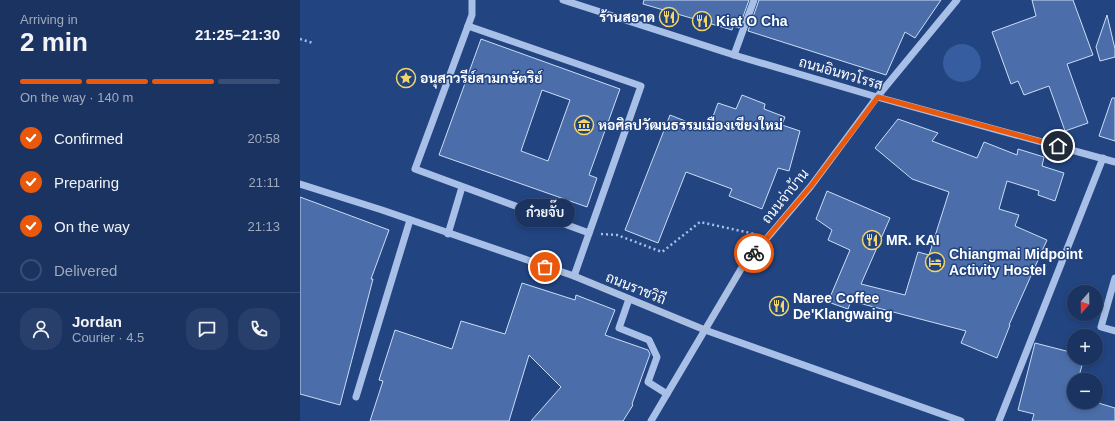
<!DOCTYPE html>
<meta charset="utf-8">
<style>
:root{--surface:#1a3361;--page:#273f6a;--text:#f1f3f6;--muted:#9faabd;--line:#384e76;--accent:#ea580c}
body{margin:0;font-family:Arial,Sarabun,sans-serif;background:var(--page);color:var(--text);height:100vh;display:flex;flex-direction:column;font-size:15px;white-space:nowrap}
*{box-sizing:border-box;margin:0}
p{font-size:13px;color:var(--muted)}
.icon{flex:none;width:22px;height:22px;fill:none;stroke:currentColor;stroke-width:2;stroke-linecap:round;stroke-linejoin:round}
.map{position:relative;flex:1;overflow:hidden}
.panel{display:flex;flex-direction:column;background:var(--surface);width:300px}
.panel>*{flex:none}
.needle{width:26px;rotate:200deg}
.tools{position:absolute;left:767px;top:285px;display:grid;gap:8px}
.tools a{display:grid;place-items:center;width:36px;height:36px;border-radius:50%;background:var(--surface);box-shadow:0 2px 6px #0003,0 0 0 1px var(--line);font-size:20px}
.pin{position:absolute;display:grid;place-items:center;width:34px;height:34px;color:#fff;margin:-17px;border:2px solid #fff;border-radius:50%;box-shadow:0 1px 4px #0007}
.courier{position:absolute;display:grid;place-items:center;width:40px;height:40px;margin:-20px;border:3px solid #ea580c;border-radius:50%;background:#fff;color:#222;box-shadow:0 1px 5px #0007}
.bubble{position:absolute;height:28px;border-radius:14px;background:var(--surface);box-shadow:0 2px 6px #0003,0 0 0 1px var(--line);font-size:13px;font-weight:700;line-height:28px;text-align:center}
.head em{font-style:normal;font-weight:700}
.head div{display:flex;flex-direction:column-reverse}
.head{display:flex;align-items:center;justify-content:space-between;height:68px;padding:0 20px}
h1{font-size:26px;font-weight:700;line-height:30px}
.bar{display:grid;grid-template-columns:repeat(4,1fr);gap:6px 4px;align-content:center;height:48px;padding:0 20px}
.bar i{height:5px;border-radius:3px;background:var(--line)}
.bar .active{background:var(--accent)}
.bar p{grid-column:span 4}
.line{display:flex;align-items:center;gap:10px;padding:0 20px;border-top:1px solid var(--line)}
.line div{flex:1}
.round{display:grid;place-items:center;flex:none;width:42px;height:42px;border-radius:16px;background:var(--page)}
ol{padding:0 20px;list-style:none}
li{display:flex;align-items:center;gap:12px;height:44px}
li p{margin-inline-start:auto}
li .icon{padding:4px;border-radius:50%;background:var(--accent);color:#fff;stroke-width:4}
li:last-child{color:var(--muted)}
li i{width:22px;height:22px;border:2px solid var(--line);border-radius:50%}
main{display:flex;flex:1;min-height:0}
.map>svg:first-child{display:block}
.green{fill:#365d9f}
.building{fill:#4b6eaa;stroke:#ccdcf6;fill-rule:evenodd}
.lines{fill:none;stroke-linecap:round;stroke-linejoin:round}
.path{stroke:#a8c0e7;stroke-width:2.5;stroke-dasharray:2 3;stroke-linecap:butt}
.minor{stroke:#a8c0e7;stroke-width:7}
.done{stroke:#b2bed3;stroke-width:4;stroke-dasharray:0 7.2}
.route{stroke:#ea580c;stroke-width:5}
.labels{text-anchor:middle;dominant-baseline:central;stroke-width:3;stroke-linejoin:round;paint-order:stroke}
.poi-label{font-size:14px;font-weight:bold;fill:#fff;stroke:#224481;text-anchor:start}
.street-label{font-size:14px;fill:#fff;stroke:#224481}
</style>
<main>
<section class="panel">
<div class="head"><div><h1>2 min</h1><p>Arriving in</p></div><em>21:25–21:30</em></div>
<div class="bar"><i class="active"></i><i class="active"></i><i class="active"></i><i></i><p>On the way · 140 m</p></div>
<ol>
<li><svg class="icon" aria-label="check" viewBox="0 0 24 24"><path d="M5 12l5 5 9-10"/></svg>Confirmed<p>20:58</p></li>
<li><svg class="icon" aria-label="check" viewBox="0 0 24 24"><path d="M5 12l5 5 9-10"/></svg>Preparing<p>21:11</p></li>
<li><svg class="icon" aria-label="check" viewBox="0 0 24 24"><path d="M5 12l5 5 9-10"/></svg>On the way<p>21:13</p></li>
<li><i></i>Delivered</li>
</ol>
<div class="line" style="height:72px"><a class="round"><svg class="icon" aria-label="person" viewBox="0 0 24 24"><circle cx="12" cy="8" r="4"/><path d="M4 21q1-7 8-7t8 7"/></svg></a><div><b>Jordan</b><p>Courier · 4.5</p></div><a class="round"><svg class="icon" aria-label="chat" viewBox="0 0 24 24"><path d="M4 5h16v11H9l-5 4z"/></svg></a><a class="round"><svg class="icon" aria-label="phone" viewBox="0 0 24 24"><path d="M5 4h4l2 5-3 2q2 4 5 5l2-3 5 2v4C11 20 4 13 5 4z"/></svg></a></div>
</section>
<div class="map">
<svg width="815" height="421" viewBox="0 0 815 421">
<rect width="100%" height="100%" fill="#224481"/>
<!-- green -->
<circle class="green" cx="662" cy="63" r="19"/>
<!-- building -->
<g class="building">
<path d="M344 0H449L439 28 433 26 432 30 343 4Z"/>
<path d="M459 0H641L615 38 605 32 586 75 448 31Z"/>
<path d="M732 0H773L793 55 767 64 788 123 765 131 749 86 724 95 718 81 711 84 692 32 736 16Z"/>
<path d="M807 15 815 49V57L800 61 796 47Z"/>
<path d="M181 39 320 89 289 175 297 178 287 207 139 155ZM242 90 270 100 248 161 221 151Z"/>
<path d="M442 95 465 104 464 109 485 117 482 125 500 131 489 171 478 168 462 209 429 196 432 189 386 172 358 243 325 230 370 115 408 130 418 103 436 109Z"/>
<path d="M812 98H815V141L799 136Z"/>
<path d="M598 119 638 133 632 141 677 158 684 142 717 155 718 149 744 157 742 166 764 173 755 201 738 195 739 191 707 181 699 209 719 215 715 226 747 240 709 325H710L697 358 661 343 666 331 551 301 548 309 528 302 550 250 528 240 532 230 516 219 527 191 590 218 561 284 605 295 618 252 629 255 649 192 612 179 575 148Z"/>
<path d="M0 197 89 230 71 279H73L40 405 0 394Z"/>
<path d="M222 283 275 300 276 295 315 310 305 335 348 350 350 354 332 404 333 405 323 421H231L261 387 229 355 209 421H70L83 381 79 380 95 330 152 349 161 321 205 334Z"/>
<path d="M735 343 774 353V358H784L778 380H774V396L772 402H795L815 408V421H732L734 414 718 410Z"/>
</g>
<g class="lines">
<!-- path -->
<g class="path">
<path d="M0 39 13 43"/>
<path d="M301 234 317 235 362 252 400 222 455 234"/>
</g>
<!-- minor -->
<g class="minor">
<path d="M172 0V15L115 169 289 233"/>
<path d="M263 0 434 55 577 97 815 162"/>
<path d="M168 26 341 86 274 276"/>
<path d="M434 55 454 0"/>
<path d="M0 184 82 210 274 276 405 330 661 421"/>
<path d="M148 234 162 187"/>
<path d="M815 278 801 327 815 331"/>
<path d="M329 299 319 328 349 340 357 357 348 382 367 394"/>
<path d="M56 397 110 220"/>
<path d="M351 421 441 269 511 186 577 97 657 0"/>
<path d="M699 421 803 158"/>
</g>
</g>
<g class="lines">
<!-- done -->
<path class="done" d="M245 267 274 276 405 330 441 269 454 253"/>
<!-- route -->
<path class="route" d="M454 253 511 186 578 97 758 146"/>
</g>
<!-- icons -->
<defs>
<symbol id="restaurant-ring" viewBox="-11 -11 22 22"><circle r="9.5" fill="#224481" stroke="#f3d66b" stroke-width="1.5"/><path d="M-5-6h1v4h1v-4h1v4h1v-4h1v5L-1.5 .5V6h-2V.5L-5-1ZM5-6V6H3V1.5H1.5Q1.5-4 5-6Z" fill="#f3d66b"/></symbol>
<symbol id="sight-ring" viewBox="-11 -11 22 22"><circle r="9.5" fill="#224481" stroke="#f3d66b" stroke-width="1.5"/><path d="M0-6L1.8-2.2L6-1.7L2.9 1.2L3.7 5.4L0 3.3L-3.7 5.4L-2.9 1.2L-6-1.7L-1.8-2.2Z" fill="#f3d66b"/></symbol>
<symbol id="museum-ring" viewBox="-11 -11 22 22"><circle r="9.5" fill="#224481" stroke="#f3d66b" stroke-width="1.5"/><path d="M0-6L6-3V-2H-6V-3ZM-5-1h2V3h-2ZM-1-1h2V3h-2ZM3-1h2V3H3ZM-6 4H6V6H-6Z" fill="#f3d66b"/></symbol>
<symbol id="hotel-ring" viewBox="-11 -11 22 22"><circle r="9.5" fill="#224481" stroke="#f3d66b" stroke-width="1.5"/><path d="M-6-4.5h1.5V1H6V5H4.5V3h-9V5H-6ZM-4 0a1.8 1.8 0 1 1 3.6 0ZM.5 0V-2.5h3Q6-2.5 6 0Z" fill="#f3d66b"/></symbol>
</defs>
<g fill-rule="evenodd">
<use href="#restaurant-ring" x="358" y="6" width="22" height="22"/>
<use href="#restaurant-ring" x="391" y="10" width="22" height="22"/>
<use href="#sight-ring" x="95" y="67" width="22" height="22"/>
<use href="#museum-ring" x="273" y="114" width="22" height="22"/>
<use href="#restaurant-ring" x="561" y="229" width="22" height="22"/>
<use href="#hotel-ring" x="624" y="251" width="22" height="22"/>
<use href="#restaurant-ring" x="468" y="295" width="22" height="22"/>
</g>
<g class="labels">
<!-- poi labels -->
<g class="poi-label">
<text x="355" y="17" text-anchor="end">ร้านสอาด</text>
<text x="416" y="21">Kiat O Cha</text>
<text x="120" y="78">อนุสาวรีย์สามกษัตริย์</text>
<text x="298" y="125">หอศิลปวัฒนธรรมเมืองเชียงใหม่</text>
<text x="586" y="240">MR. KAI</text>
<text x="649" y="254">Chiangmai Midpoint<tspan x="649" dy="16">Activity Hostel</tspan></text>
<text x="493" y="298">Naree Coffee<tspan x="493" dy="16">De'Klangwaing</tspan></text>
</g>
<!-- street labels -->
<g class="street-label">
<text transform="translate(541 73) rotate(16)">ถนนอินทวโรรส</text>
<text transform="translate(485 196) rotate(-51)">ถนนจ่าบ้าน</text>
<text transform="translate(336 288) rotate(22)">ถนนราชวิถี</text>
</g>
</g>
</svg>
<div class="tools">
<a><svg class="needle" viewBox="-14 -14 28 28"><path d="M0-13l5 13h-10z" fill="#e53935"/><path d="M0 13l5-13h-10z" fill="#9faabd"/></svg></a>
<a>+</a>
<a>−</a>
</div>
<div class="pin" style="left:245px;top:267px;background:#ea580c"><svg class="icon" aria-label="bag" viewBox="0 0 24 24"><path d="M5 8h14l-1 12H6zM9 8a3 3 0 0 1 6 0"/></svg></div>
<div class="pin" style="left:758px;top:146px;background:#1f2937"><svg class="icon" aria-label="home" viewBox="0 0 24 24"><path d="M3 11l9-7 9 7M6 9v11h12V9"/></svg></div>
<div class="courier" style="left:454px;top:253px"><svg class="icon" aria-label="bike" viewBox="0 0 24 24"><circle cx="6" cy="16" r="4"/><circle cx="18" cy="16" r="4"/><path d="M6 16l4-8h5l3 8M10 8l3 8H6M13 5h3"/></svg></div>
<div class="bubble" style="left:215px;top:199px;width:60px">ก๋วยจั๊บ</div>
</div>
</main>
